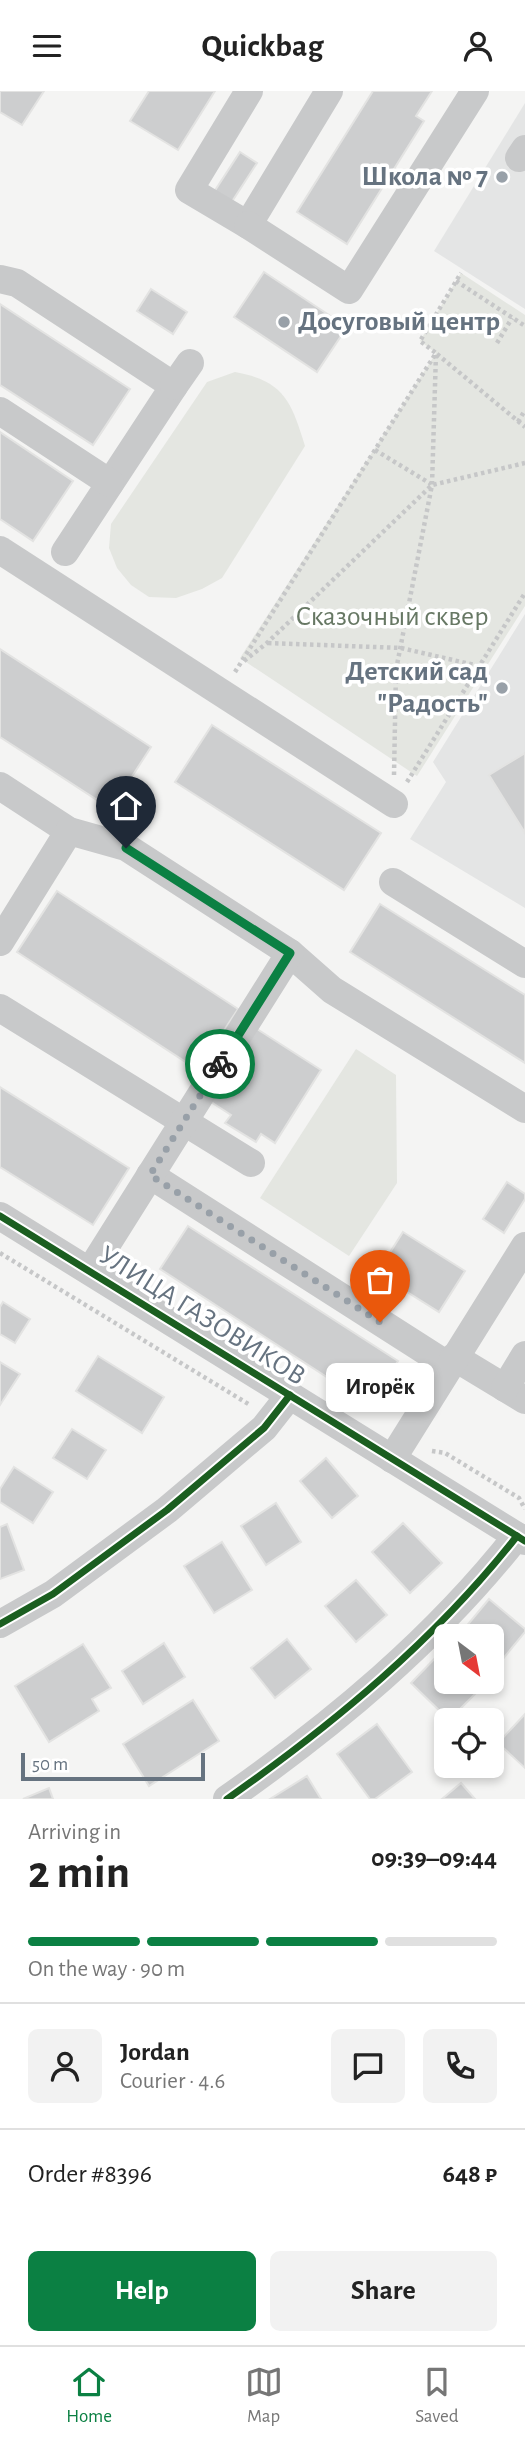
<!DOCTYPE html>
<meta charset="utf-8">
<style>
:root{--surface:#fff;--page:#f2f2f2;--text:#222;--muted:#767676;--line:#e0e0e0;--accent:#0b8043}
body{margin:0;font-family:"Alegreya Sans",sans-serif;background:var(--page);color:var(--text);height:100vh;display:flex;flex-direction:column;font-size:26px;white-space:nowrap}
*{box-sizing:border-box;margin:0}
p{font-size:23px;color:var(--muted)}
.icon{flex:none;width:38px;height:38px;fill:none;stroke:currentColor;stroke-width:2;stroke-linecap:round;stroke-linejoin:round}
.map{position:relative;height:1708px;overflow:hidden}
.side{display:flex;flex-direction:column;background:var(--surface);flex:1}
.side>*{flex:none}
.needle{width:46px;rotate:148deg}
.controls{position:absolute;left:434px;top:1533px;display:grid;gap:14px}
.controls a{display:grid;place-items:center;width:70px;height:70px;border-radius:10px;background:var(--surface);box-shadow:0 4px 10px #0003;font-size:35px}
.scale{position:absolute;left:21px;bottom:18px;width:184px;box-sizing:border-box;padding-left:7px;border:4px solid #667380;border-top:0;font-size:19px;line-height:24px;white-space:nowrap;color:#667380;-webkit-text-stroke:5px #fff;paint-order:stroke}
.pin{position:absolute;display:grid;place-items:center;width:60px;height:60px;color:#fff;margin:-72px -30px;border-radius:50% 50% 50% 0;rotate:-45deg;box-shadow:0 0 7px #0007}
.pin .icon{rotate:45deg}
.courier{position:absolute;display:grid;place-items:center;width:70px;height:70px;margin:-35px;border:5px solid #0b8043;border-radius:50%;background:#fff;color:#222;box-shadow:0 2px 9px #0007}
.bubble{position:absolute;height:49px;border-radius:10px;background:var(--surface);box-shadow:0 4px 10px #0003;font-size:23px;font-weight:700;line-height:49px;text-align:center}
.headline em{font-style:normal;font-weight:700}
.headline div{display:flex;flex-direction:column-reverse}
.headline{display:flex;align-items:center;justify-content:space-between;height:119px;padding:0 28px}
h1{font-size:46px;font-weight:700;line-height:52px}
.bar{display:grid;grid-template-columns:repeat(4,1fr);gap:10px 7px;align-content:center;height:84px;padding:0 28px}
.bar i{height:9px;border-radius:5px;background:var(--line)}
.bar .current{background:var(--accent)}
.bar p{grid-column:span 4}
.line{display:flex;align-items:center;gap:18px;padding:0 28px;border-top:2px solid var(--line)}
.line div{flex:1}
.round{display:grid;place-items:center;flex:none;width:74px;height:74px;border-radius:10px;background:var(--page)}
.action{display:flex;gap:14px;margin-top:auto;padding:14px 28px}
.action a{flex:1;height:80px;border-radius:10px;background:var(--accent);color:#fff;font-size:28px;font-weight:700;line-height:80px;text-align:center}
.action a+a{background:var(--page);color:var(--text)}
header{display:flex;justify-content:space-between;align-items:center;height:91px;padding:0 28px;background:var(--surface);font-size:32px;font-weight:700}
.menu{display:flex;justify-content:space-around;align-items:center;height:98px;border-top:2px solid var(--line);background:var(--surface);font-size:19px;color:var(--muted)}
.menu a{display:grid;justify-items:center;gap:4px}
.menu .current{color:var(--accent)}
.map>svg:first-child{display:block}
.built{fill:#e4e5e5}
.green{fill:#e4e6e1}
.building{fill:#cdcecf;stroke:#e3e3e2;stroke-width:2}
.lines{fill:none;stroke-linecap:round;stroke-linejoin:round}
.path{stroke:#c6c7c8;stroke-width:4.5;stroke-dasharray:3.5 3.5;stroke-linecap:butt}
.minor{stroke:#c8c9ca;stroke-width:28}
.cycleway-casing{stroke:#fff;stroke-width:11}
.cycleway{stroke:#1b5e20;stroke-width:7}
.done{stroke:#98a0a8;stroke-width:7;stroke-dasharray:0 12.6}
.route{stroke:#0b8043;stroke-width:9}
.poi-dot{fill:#98a0a8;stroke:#fff;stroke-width:2.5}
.labels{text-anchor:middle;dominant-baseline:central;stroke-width:7;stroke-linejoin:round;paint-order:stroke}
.poi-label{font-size:28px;font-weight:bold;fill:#667380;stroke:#fff;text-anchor:end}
.park-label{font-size:28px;fill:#677864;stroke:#fff}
.street-label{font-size:28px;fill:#667380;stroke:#fff}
</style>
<header><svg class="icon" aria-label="menu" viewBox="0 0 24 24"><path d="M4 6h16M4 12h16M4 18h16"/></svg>Quickbag<svg class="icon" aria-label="person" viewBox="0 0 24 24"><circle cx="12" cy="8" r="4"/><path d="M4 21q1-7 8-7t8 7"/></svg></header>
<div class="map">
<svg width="525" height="1708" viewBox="0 0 525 1708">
<rect width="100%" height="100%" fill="#f4f4f3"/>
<!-- built -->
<g class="built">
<path d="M525 12V218L434 160Z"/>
<path d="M525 523V817L410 748 446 691 433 671Z"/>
</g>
<!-- green -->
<g class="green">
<path d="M461 182 525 224V515L417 685 240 567 436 262 420 250Z"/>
<path d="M235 281C284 290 291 310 305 355L222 487 202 498 176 507 149 506 131 494 117 477 109 457 111 433 207 291Z"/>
<path d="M356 958 396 984 397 1092 349 1165 260 1107Z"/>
</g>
<!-- building -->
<g class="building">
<path d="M0 0H44L22 34 0 21Z"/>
<path d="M149 0H215L178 59 130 30Z"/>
<path d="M373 0H432L416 25 424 30 347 153 297 121Z"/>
<path d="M240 61 257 72 231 112 214 101Z"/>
<path d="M264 181 347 236 317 281 234 226Z"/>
<path d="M151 198 187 221 173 243 137 220Z"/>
<path d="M0 213 130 298 93 354 0 294Z"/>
<path d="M0 341 73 390 33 450 0 428Z"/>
<path d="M0 558 151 656 111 718 0 646Z"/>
<path d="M212 634 381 742 344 799 175 691Z"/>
<path d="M525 662V742L489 684Z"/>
<path d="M57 800 238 918 198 979 17 861Z"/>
<path d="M380 813 525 904V972L350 861Z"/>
<path d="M257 938 321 979 275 1052 261 1043 256 1051 225 1032 231 1024 211 1011Z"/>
<path d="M0 996 129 1077 93 1134 0 1076Z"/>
<path d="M507 1091 525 1103V1108L504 1142 483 1128Z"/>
<path d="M188 1135 398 1270 370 1314 160 1178Z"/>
<path d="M403 1141 465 1180 439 1221 377 1182Z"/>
<path d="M3 1211 30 1228 15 1252 0 1243V1216Z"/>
<path d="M98 1265 164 1306 142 1342 76 1300Z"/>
<path d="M0 1271 20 1283 0 1314Z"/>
<path d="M72 1338 106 1359 87 1388 53 1367Z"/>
<path d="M326 1367 358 1405 332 1427 300 1390Z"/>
<path d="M14 1376 53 1401 33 1432 0 1411V1398Z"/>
<path d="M276 1412 301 1451 266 1474 241 1435Z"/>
<path d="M403 1432 442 1472 410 1502 372 1461Z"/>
<path d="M7 1433 24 1479 0 1488V1436Z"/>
<path d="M222 1451 252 1499 214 1522 184 1475Z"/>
<path d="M356 1489 387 1524 356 1551 325 1515Z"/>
<path d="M489 1508 525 1538V1541L497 1575 492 1571V1545L459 1544Z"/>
<path d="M287 1548 311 1578 275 1607 251 1577Z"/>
<path d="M164 1552 185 1586 143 1613 122 1580Z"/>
<path d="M83 1553 111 1597 92 1608 99 1620 49 1651 15 1595Z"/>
<path d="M441 1561 446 1566V1591H473L480 1598 449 1629 411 1592Z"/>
<path d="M193 1609 219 1650 149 1695 123 1653Z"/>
<path d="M525 1623V1677L498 1652Z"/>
<path d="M377 1633 412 1681 375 1708H370L337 1663Z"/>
<path d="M307 1685 321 1708H270Z"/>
<path d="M461 1692 475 1708H442Z"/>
<path d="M49 1697 53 1708H23Z"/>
</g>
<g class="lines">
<!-- path -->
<g class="path">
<path d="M456 190 525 235"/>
<path d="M497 252 512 227"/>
<path d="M437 263 525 336"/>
<path d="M518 331 525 319"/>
<path d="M375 359 431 393"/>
<path d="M268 552 401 557 479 575"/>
<path d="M244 570 267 552 432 394 525 372"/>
<path d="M235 581 436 262 420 250 461 182"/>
<path d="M394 684 396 579 432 394 436 262"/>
<path d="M407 691 525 502"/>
<path d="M0 1162 250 1314"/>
<path d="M432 1360 445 1362 519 1407 525 1418"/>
</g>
<!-- minor -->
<g class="minor">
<path d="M249 0 189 99 248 134 329 0"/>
<path d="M519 67 525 58"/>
<path d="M248 134 349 199 475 0"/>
<path d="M0 188 17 192 174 295 65 461"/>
<path d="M174 295 190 272"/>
<path d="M0 320 110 392"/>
<path d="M0 459 394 713"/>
<path d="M0 695 69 740 126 756 290 862 332 899 525 1018"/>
<path d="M393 791 525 873"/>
<path d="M0 851 69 740"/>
<path d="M0 917 251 1072"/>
<path d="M150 1084 449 1275"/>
<path d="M0 1125 525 1450"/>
<path d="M90 1180 290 862"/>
<path d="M454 1266 525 1309"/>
<path d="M505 1297 525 1264"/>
<path d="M392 1368 525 1155"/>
<path d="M0 1533 53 1503 167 1419 264 1337 290 1304"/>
<path d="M227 1708C335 1632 435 1549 517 1445"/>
</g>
<defs>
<g id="cycleway">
<path d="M0 1125 525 1450"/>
<path d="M0 1533 53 1503 167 1419 264 1337 290 1304"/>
<path d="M227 1708C335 1632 435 1549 517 1445"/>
</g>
</defs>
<!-- cycleway casing -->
<use href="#cycleway" class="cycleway-casing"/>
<!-- cycleway -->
<use href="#cycleway" class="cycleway"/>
</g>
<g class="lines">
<!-- done -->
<path class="done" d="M220 973 150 1084 380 1231"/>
<!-- route -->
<path class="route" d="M126 757 290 862 220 973"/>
</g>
<!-- markers -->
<g class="poi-dot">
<circle cx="502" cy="86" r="7"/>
<circle cx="284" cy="231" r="7"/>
<circle cx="502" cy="597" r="7"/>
</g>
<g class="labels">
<!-- poi labels -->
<g class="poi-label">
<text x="488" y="86">Школа № 7</text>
<text x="298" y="231" text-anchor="start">Досуговый центр</text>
<text x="488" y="581">Детский сад<tspan x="488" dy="32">"Радость"</tspan></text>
</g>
<!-- park labels -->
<g class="park-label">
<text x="392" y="526">Сказочный сквер</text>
</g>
<!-- street labels -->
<g class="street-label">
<text transform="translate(202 1225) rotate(32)">УЛИЦА ГАЗОВИКОВ</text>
</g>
</g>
</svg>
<div class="controls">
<a><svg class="needle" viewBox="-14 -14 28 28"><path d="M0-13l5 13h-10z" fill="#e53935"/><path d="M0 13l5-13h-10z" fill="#767676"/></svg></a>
<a><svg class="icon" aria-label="locate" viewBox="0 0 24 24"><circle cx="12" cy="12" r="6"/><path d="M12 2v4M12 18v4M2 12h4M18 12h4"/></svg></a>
</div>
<div class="scale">50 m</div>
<div class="pin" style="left:380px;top:1231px;background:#ea580c"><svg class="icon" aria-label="bag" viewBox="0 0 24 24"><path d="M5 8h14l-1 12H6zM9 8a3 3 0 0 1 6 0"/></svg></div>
<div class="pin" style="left:126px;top:757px;background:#1f2937"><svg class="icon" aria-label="home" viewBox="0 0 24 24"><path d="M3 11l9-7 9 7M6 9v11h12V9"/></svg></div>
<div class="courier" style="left:220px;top:973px"><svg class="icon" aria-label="bike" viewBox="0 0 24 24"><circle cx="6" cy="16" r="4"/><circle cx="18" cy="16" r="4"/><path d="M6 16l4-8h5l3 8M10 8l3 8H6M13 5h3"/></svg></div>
<div class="bubble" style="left:326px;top:1272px;width:108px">Игорёк</div>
</div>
<section class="side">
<div class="headline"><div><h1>2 min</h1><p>Arriving in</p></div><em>09:39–09:44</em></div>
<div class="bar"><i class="current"></i><i class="current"></i><i class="current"></i><i></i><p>On the way · 90 m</p></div>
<div class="line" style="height:126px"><a class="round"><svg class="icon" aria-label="person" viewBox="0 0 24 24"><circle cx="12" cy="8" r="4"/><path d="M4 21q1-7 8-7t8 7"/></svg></a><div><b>Jordan</b><p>Courier · 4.6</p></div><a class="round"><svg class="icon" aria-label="chat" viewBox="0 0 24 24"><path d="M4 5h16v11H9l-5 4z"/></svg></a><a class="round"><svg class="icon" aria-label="phone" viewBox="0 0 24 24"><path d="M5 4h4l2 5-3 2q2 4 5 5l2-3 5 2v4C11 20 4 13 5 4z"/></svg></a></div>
<div class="line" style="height:91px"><div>Order #8396</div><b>648 ₽</b></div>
<div class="action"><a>Help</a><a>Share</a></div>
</section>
<nav class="menu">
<a class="current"><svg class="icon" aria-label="home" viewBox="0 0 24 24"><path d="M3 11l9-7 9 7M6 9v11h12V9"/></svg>Home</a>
<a><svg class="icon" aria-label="map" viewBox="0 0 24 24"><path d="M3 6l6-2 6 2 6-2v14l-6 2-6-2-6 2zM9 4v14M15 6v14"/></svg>Map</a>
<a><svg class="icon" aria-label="saved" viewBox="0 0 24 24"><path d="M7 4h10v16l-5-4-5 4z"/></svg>Saved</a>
</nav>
